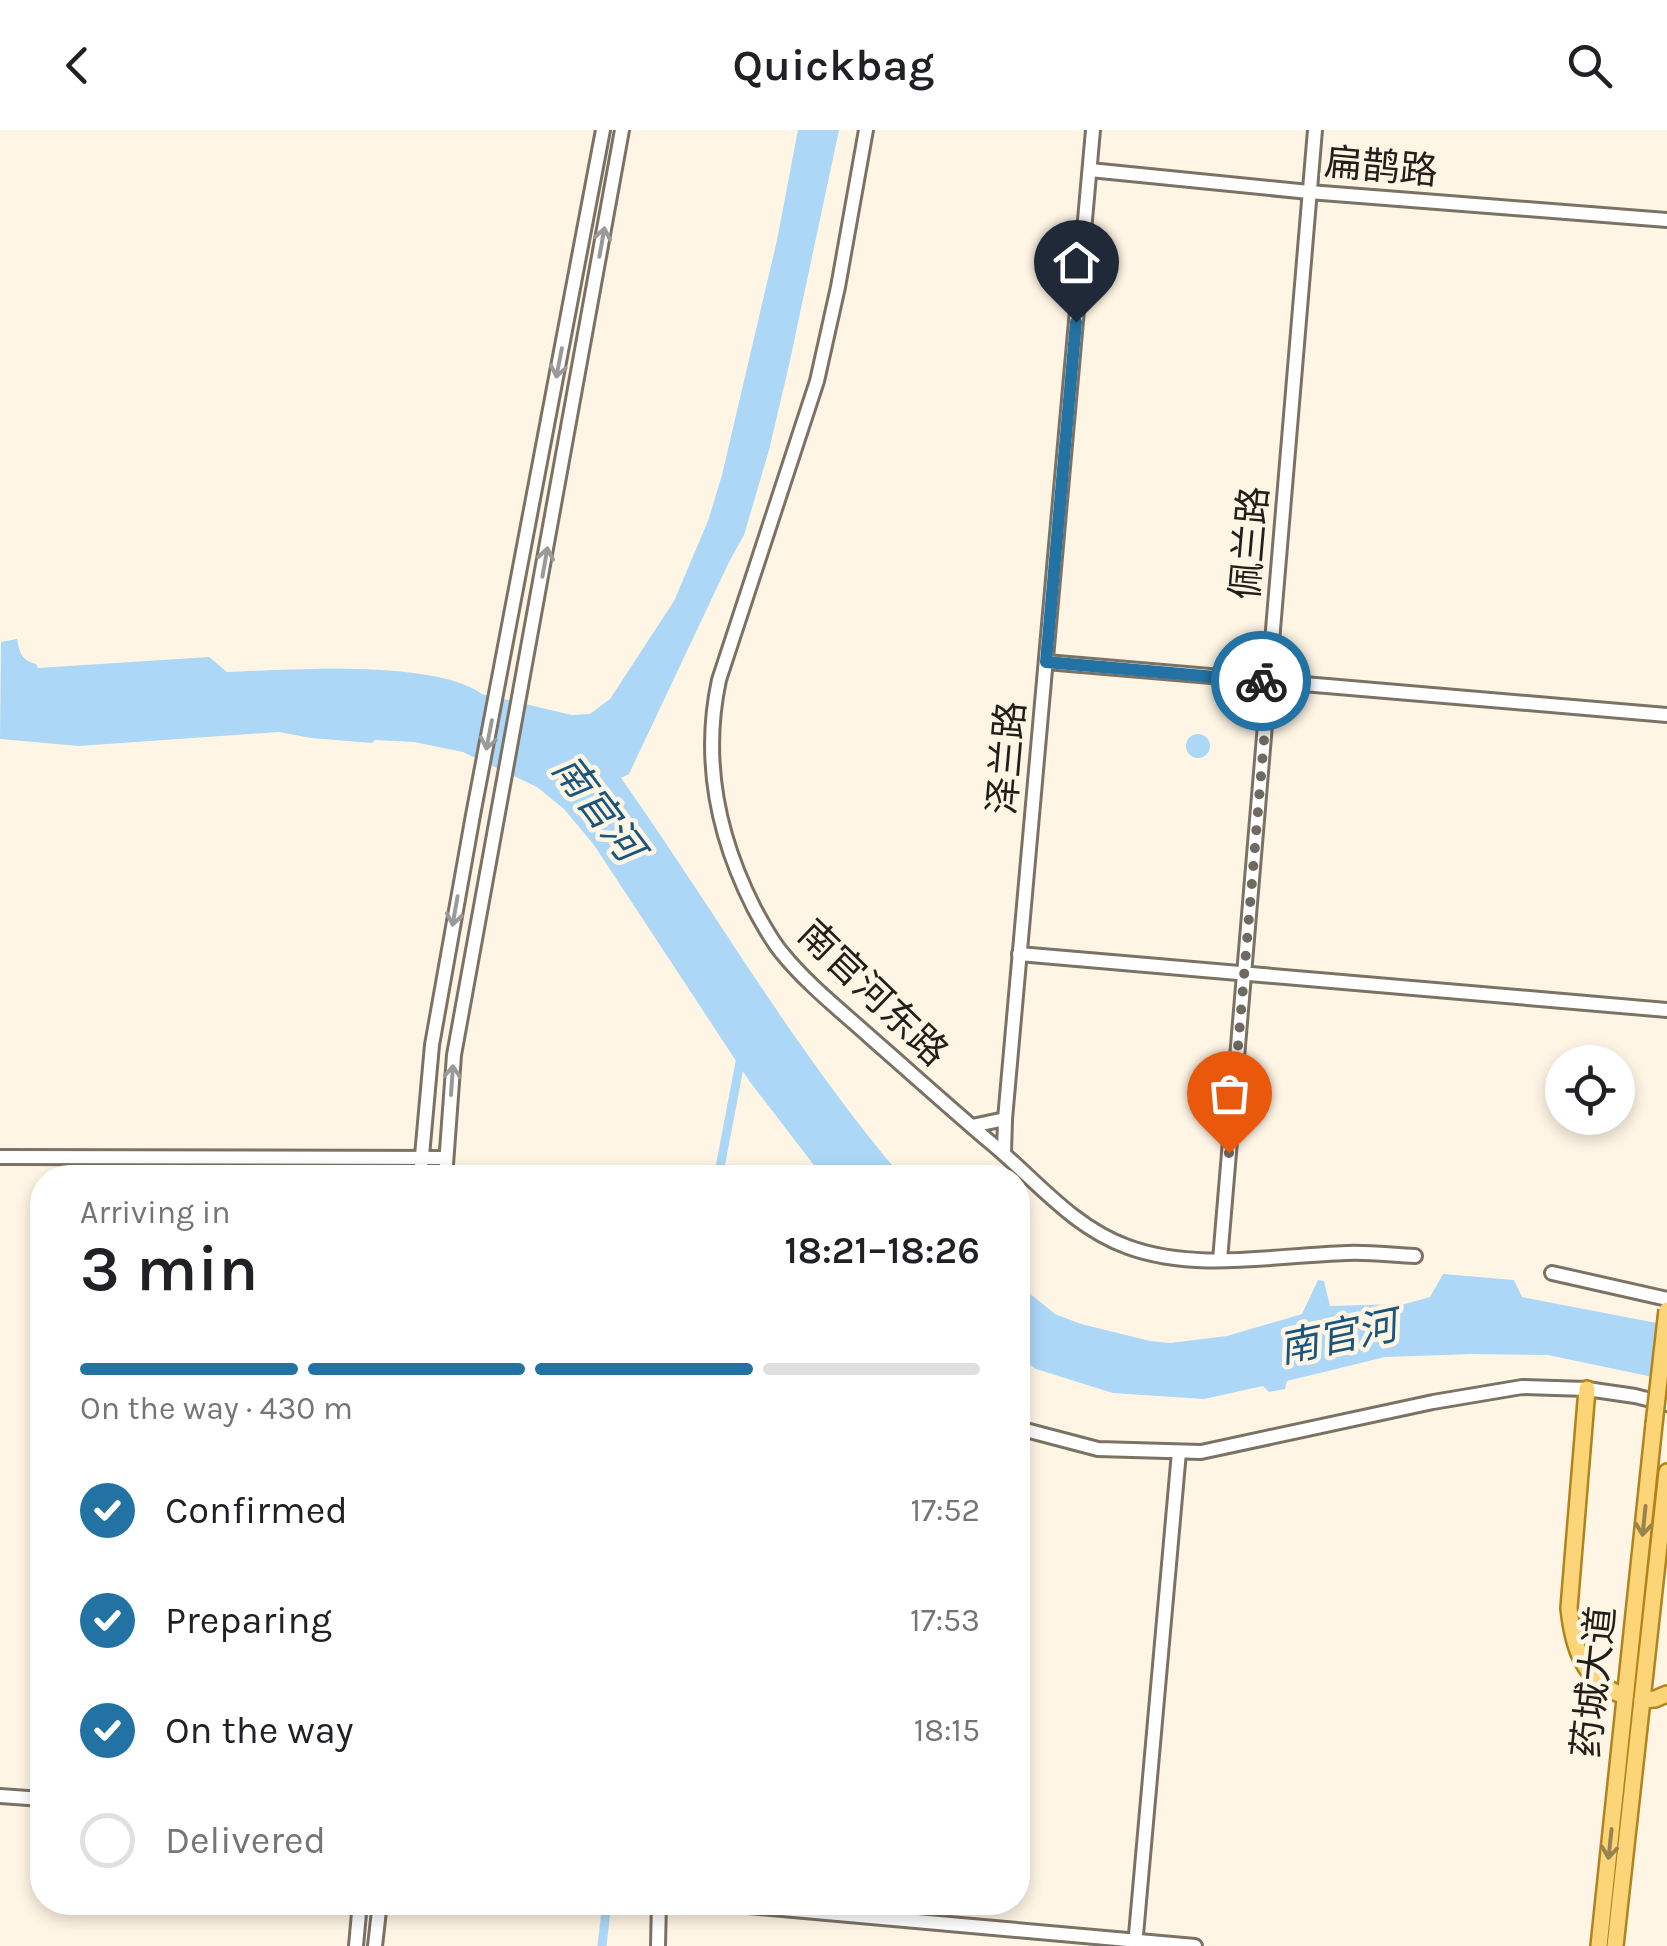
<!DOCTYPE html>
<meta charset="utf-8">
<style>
:root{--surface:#fff;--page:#f6f6f6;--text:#202124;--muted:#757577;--line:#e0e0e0;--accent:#2272a4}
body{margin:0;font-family:Karla,"Noto Sans SC",sans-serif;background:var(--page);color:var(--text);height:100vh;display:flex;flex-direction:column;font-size:38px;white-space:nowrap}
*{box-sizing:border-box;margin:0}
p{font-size:32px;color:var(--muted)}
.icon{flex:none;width:55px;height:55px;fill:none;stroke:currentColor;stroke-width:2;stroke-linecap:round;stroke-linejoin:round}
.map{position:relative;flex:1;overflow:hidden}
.details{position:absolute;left:30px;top:1035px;width:1000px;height:750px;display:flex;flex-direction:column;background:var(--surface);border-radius:40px;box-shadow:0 5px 15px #0003}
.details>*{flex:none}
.buttons{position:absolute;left:1545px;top:915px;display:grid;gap:20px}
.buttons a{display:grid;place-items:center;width:90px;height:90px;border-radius:50%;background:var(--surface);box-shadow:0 5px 15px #0003;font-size:50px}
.pin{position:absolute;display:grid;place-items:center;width:85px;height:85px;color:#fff;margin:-102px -42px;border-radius:50% 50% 50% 0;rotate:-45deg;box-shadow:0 0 10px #0007}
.pin .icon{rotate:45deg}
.courier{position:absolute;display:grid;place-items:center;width:100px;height:100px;margin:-50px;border:8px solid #2272a4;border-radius:50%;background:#fff;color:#222;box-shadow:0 2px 12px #0007}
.summary em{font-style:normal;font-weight:600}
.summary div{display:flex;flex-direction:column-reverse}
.summary{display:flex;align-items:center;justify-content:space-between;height:170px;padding:0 50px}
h1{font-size:65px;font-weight:600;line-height:75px}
.bar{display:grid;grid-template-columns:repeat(4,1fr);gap:15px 10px;align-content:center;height:120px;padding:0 50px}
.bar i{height:12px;border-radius:8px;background:var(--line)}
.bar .selected{background:var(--accent)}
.bar p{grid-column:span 4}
ol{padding:0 50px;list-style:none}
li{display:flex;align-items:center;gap:30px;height:110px}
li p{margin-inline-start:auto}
li .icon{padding:10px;border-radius:50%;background:var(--accent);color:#fff;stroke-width:4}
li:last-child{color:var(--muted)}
li i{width:55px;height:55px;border:5px solid var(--line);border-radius:50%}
header{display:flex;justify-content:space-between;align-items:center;height:130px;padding:0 50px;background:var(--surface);font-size:45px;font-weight:600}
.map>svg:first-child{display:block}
.water{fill:#acd7f6}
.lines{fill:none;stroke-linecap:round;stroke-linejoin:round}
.canal{stroke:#acd7f6;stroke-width:9}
.minor-casing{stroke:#7a7264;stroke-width:18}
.major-casing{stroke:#b0831d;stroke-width:20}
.minor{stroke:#fff;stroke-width:12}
.major{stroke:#fdd579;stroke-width:15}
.major-bridge-casing{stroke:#b0831d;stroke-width:20;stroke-linecap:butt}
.major-bridge{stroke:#fdd579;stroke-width:15}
.oneway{stroke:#9c9a98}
.oneway2{stroke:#9a834e}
.done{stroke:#6f6960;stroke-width:10;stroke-dasharray:0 18}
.route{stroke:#2272a4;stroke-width:12}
.labels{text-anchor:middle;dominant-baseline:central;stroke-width:9;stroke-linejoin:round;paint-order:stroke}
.street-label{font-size:38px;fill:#221e19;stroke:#fef5e5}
.water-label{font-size:40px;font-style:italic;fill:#1a567c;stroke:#fef5e5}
</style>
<header><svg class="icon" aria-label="back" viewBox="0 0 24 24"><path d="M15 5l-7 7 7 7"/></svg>Quickbag<svg class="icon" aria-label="search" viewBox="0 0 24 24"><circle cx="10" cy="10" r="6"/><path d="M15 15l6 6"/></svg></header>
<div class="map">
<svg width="1667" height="1816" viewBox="0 0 1667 1816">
<rect width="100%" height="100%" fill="#fef5e5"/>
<!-- water -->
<g class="water">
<path d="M798 0H839L789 235 769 320 744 405 729 432 629 644 621 648C715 781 796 923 902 1047H823L750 952 594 715 564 679 537 657 463 622 414 612 375 610 372 613 311 608 279 602 79 616 0 609 1 512 17 509C20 523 21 530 36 534L38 538 209 527 227 542C287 540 434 529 482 564L572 585 590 584 610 569 674 471 708 391 722 345 777 110Z"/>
<circle cx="1198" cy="616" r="12"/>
<path d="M1443 1144 1514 1150 1522 1167 1667 1195V1250L1548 1225 1472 1224 1385 1227 1287 1251 1285 1259 1269 1262 1263 1256 1204 1269 1113 1263 1036 1239 1018 1227V1154L1055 1184 1081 1194 1150 1211 1170 1213 1227 1206 1302 1184 1318 1150 1324 1151 1330 1176 1405 1174 1430 1167Z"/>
</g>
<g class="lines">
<!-- canal -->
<g class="canal">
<path d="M718 1048 741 927"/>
<path d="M602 1816 607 1772"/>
</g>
<defs>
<g id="minor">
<path d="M866 0 838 157 817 251 719 550C702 629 718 707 754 778 762 793 771 810 782 823 807 854 840 880 870 907 910 942 950 978 990 1012 1035 1049 1072 1097 1128 1117 1197 1142 1275 1125 1347 1123 1369 1122 1392 1125 1415 1126"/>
<path d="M1090 40 1309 62 1667 90"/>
<path d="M1046 532 1667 585"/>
<path d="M1019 824 1667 880"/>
<path d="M972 996 1005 989"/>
<path d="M1004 1023 1005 989 1093 0"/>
<path d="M0 1027 446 1028"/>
<path d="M420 1048 432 915 473 685 603 0"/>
<path d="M445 1048 454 925 622 0"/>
<path d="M1220 1130 1315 0"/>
<path d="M1552 1143 1667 1169"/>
<path d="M1018 1298 1098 1319 1201 1322 1433 1272 1522 1257 1587 1259 1635 1266 1667 1274"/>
<path d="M0 1666 42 1669"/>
<path d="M704 1772 1195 1816"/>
<path d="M356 1816 360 1772"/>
<path d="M375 1816 380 1772"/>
<path d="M658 1816 659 1772"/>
<path d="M1135 1816 1179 1322"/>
</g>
<g id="major">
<path d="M1587 1259 1569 1478C1573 1518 1584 1553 1625 1566"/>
<path d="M1642 1570 1655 1569 1667 1564"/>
<path d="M1599 1816 1654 1294"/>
<path d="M1615 1816 1667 1342"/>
</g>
</defs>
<!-- minor casing -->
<use href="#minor" class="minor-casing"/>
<!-- major casing -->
<use href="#major" class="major-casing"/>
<!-- minor -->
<use href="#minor" class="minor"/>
<!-- major -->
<use href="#major" class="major"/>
<defs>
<path id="major-bridge" d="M1654 1294 1667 1180"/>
</defs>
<!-- major-bridge casing -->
<use href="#major-bridge" class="major-bridge-casing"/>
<!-- major-bridge -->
<use href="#major-bridge" class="major-bridge"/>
</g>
<!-- one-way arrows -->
<defs><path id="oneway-shaft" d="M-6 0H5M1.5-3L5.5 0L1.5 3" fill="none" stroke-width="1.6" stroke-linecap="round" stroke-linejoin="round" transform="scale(2.5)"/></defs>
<g class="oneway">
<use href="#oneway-shaft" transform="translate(602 112) rotate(-80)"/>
<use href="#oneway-shaft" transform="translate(559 233) rotate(101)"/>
<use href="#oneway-shaft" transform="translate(545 432) rotate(-80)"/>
<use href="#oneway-shaft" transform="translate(489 605) rotate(101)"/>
<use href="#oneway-shaft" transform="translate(455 781) rotate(100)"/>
<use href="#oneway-shaft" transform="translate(452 950) rotate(-86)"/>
</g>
<g class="oneway2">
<use href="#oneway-shaft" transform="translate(1644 1391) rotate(96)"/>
<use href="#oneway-shaft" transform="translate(1610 1714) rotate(96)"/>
</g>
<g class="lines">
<!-- done -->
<path class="done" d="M1229 1023 1269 551H1261"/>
<!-- route -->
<path class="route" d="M1076 192 1046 532 1261 551"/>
</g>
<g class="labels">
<!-- street labels -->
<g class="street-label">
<text transform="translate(1381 37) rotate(5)">扁鹊路</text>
<text transform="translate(1250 413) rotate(-85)">佩兰路</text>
<text transform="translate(1007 628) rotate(-85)">泽兰路</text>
<text transform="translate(873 863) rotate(44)">南官河东路</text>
<text transform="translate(1594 1552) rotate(-84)">药城大道</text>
</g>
<!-- water labels -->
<g class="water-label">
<text transform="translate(598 678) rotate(53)">南官河</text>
<text transform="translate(1338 1207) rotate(-12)">南官河</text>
</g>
</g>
</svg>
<div class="buttons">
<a><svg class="icon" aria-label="locate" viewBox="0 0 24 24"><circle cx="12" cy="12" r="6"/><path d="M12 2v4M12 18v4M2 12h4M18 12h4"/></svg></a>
</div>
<div class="pin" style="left:1229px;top:1023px;background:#ea580c"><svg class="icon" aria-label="bag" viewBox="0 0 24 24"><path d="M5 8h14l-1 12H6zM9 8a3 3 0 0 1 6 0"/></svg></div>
<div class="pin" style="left:1076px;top:192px;background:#1f2937"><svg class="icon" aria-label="home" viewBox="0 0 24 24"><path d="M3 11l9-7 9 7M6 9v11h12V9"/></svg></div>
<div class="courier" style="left:1261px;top:551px"><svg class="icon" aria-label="bike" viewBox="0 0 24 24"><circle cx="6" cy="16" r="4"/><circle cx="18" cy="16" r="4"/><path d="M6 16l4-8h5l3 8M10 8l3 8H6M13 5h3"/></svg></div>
<section class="details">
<div class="summary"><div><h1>3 min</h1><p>Arriving in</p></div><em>18:21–18:26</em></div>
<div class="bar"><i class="selected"></i><i class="selected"></i><i class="selected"></i><i></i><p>On the way · 430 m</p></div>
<ol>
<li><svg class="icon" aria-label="check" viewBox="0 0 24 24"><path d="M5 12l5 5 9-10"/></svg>Confirmed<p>17:52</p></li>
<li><svg class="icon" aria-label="check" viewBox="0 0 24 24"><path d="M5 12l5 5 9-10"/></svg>Preparing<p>17:53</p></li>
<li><svg class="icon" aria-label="check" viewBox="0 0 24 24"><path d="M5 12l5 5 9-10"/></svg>On the way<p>18:15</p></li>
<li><i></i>Delivered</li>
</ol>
</section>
</div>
